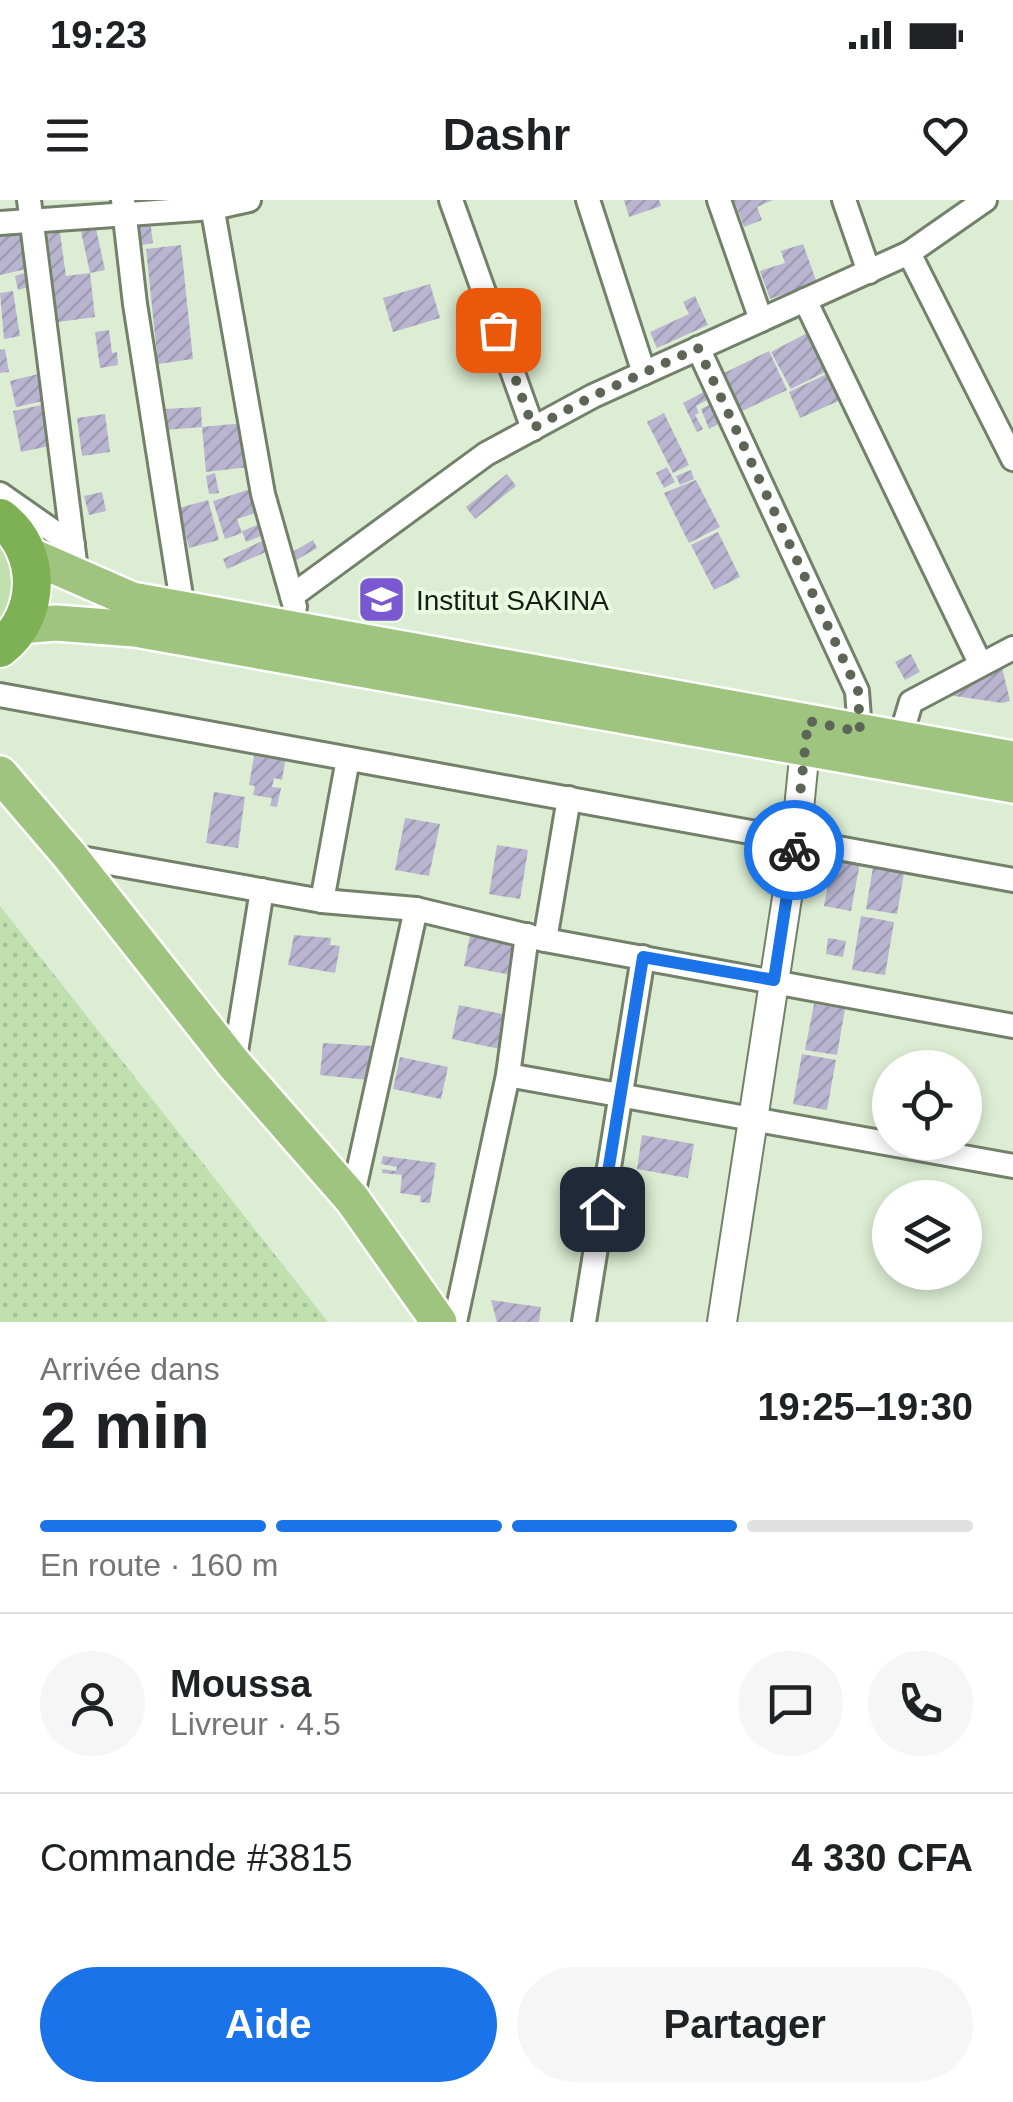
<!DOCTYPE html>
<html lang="fr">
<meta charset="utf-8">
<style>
:root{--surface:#fff;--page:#f6f6f6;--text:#202124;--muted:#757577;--line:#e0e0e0;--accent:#1a73e8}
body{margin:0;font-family:Helvetica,sans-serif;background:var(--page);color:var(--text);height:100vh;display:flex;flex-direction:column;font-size:38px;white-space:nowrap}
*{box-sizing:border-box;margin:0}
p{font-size:32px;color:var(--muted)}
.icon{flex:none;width:55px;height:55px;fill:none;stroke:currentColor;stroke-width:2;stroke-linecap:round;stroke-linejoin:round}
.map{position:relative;height:1122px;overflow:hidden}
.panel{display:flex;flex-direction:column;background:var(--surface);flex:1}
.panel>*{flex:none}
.tools{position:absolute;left:872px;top:850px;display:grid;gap:20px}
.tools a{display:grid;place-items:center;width:110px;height:110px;border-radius:50%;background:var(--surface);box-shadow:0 5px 15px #0003;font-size:50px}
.pin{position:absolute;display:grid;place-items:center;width:85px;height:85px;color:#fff;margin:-42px;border-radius:20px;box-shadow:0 5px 15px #0006}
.courier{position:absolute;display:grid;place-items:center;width:100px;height:100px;margin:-50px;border:8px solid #1a73e8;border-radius:50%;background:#fff;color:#222;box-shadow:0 2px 12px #0007}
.head em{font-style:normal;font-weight:700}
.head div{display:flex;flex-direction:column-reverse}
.head{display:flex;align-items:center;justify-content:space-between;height:170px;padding:0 40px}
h1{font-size:65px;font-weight:700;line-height:75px}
.bar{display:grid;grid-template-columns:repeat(4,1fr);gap:15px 10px;align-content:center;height:120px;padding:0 40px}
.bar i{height:12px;border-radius:8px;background:var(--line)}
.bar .selected{background:var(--accent)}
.bar p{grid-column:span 4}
.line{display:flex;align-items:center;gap:25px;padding:0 40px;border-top:2px solid var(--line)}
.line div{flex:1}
.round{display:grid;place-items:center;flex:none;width:105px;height:105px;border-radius:52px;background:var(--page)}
.button{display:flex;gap:20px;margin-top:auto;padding:20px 40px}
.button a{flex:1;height:115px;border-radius:60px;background:var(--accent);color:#fff;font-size:40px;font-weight:700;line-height:115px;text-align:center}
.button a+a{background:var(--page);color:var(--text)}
.status{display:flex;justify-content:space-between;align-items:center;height:70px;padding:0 50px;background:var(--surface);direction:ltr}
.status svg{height:28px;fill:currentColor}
header{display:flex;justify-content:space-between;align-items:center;height:130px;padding:0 40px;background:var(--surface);font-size:45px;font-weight:700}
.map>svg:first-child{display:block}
.grass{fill:#c1e0b0}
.garden{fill:url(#garden-dots)}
.building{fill:url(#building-hatch)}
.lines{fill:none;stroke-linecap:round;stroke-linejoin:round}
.minor-casing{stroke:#73816a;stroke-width:28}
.tertiary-casing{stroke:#73816a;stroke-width:32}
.primary-casing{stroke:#fff;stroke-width:40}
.trunk-casing{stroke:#fff;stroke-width:42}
.minor{stroke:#fff;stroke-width:22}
.tertiary{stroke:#fff;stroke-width:28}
.primary{stroke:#9ec47f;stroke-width:35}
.trunk{stroke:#7eb054;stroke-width:38}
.done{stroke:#5c6556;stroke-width:10;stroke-dasharray:0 18}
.route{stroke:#1a73e8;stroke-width:12}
.labels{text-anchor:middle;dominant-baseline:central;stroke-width:8;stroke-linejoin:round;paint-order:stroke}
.poi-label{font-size:28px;fill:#171c13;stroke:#eafae0;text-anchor:start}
</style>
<div class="status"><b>19:23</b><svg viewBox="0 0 49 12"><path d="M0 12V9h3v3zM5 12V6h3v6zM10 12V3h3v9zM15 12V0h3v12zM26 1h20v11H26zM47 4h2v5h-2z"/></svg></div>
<header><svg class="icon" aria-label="menu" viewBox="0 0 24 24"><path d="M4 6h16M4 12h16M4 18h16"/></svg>Dashr<svg class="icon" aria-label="heart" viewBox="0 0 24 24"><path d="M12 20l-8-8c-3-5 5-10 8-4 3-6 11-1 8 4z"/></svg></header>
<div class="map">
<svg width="1013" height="1122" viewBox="0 0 1013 1122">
<defs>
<pattern id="garden-dots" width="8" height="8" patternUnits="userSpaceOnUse" patternTransform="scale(2.5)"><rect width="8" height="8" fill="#c1e0b0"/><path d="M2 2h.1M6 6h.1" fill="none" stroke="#a5c096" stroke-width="1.8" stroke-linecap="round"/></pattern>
<pattern id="building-hatch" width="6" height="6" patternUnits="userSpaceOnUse" patternTransform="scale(2.5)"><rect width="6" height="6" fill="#b9b5d0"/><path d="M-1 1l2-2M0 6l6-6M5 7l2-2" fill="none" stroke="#9e9bb2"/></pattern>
</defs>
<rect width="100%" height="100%" fill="#dcedd3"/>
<!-- grass -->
<path class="grass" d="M0 336 7 343 19 395 0 430Z"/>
<!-- garden -->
<path class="garden" d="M0 706 328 1122H0Z"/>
<!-- building -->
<g class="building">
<path d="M624 0H659L661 6 629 17Z"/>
<path d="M734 0H773L757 7 762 20 744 27Z"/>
<path d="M150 20 153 43 142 45 139 21Z"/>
<path d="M95 24 105 70 90 73 95 117 58 122 47 28 59 26 66 76 90 73 80 27Z"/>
<path d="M22 29 31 68 0 75V34Z"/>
<path d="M803 44 817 83 770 99 760 71 785 63 781 51Z"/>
<path d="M181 45 193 159 158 164 146 49Z"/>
<path d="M28 72 32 86 18 90 15 76Z"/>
<path d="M430 84 440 118 393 132 383 98Z"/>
<path d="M13 91 20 136 4 139 0 93Z"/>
<path d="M695 96 708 125 657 148 650 132 689 114 683 102Z"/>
<path d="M109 130 112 153 117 152 118 165 100 168 95 132Z"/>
<path d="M813 130 833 168 791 189 771 152Z"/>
<path d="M5 149 9 172 0 173V150Z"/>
<path d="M769 151 787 190 742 211 724 173Z"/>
<path d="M46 172 52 199 16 207 10 181Z"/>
<path d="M831 172 843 199 800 218 789 192Z"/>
<path d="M709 189 713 197 696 206 699 213 695 215 703 229 697 232 683 203Z"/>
<path d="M715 202 724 221 709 229 701 209Z"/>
<path d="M51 203 59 244 21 252 13 211Z"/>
<path d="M201 207 202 227 165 230 164 209Z"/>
<path d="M664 213 689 265 673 273 647 222Z"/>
<path d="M105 214 110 252 82 256 77 218Z"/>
<path d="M244 223 249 267 206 272 202 227Z"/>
<path d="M667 267 675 282 664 288 656 273Z"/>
<path d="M691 270 694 279 680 285 676 276Z"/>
<path d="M215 273 219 293 209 294 206 276Z"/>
<path d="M507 274 516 286 475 319 466 307Z"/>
<path d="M696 280 720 327 689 343 664 293Z"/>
<path d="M257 287 265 310 237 319 242 333 225 339 213 301Z"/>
<path d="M102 292 106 311 89 315 84 296Z"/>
<path d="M208 300 219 340 189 348 179 308Z"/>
<path d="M265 322 269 333 246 342 242 331Z"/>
<path d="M718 332 740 377 714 390 691 345Z"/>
<path d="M271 337 275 348 227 369 223 359Z"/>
<path d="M313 340 317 348 293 362 289 354Z"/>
<path d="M911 454 920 472 905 480 895 462Z"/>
<path d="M1000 459 1010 501 1002 503 928 492Z"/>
<path d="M255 551 286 556 282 580 274 578 272 587 281 588 277 607 270 606 272 598 253 595 255 586 249 585Z"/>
<path d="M214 592 245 597 238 648 206 643Z"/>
<path d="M405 618 440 624 429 676 395 670Z"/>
<path d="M497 645 528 650 520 699 489 694Z"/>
<path d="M833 657 860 662 851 711 824 706Z"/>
<path d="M874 661 905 667 897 714 866 709Z"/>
<path d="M861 716 894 722 885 775 852 770Z"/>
<path d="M471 730 524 740 517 776 464 766Z"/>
<path d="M294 735 331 738 330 745 340 746 335 773 288 765Z"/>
<path d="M828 738 846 741 843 757 826 754Z"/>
<path d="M814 804 845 809 837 855 805 850Z"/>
<path d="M459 805 507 815 500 849 452 839Z"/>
<path d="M323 843 372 846 368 880 320 875Z"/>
<path d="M802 854 836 860 827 910 793 904Z"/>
<path d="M400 857 448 867 441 899 393 889Z"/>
<path d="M642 935 694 944 688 978 637 969Z"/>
<path d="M383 956 436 963 430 1003 420 1002 421 996 400 993 402 975 382 973V969L396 971 397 967 381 964Z"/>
<path d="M491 1100 541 1107 539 1122H497Z"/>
</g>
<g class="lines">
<defs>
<g id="minor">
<path d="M29 0 77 378"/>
<path d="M123 0 135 104 183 409"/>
<path d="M211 0 263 294 295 407"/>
<path d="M451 0 533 229"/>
<path d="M588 0 644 173"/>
<path d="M719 0 761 120"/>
<path d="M844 0 869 72"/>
<path d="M0 23 213 8 249 0"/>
<path d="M909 53 1013 259"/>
<path d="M805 100 980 463"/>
<path d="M698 148 857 491 860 532"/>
<path d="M0 294 73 345"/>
<path d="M292 396 486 254 593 196 909 53 985 0"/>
<path d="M0 495 1013 680"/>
<path d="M900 539 911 502 1013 448"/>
<path d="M70 656 322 701 416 709 545 740 1013 826"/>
<path d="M322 701 348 559"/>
<path d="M545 740 569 598"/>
<path d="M234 864 262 690"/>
<path d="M508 875 1013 966"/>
<path d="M352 999 416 709"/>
<path d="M455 1122 508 875 527 735"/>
<path d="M584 1122 643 757"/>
</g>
<path id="tertiary" d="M722 1122 796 639 807 528"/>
<g id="primary">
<path d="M27 354 132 400 1013 559"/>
<path d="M20 426 56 423 135 429 1013 585"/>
<path d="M0 574 70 656 234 864 352 999 439 1122"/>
</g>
<path id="trunk" d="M0 318C43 350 42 416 0 448"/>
</defs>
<!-- minor casing -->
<use href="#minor" class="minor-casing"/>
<!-- tertiary casing -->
<use href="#tertiary" class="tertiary-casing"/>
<!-- primary casing -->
<use href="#primary" class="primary-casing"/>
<!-- trunk casing -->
<use href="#trunk" class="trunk-casing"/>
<!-- minor -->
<use href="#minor" class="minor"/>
<!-- tertiary -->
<use href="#tertiary" class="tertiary"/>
<!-- primary -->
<use href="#primary" class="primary"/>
<!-- trunk -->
<use href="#trunk" class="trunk"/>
</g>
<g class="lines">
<!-- done -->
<path class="done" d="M498 130 533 228 593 196 698 148 858 491 860 532 808 521 794 650"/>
<!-- route -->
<path class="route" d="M602 1009 643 757 774 780 794 650"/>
</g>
<!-- icons -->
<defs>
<symbol id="school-square" viewBox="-11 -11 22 22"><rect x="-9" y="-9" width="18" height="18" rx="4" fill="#7a58d2" stroke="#eafae0"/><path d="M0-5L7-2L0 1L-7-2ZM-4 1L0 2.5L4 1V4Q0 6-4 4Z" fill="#fff"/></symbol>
</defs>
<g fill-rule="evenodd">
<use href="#school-square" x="354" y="372" width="55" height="55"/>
</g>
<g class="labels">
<!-- poi labels -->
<g class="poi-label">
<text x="416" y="400">Institut SAKINA</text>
</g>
</g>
</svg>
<div class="tools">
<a><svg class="icon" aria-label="locate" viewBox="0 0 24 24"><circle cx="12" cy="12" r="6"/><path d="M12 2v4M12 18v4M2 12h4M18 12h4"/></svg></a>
<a><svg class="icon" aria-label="layers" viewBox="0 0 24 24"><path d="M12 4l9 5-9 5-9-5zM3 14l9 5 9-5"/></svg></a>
</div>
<div class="pin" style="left:498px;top:130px;background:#ea580c"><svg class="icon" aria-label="bag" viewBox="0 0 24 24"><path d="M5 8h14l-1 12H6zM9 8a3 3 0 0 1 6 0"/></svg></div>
<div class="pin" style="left:602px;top:1009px;background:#1f2937"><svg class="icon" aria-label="home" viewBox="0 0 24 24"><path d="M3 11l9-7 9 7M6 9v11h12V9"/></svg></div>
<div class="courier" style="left:794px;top:650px"><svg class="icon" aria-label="bike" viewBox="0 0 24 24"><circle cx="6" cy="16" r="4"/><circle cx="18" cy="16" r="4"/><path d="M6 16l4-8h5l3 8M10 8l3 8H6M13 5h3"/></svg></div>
</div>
<section class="panel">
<div class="head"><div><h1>2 min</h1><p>Arrivée dans</p></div><em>19:25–19:30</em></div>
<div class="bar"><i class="selected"></i><i class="selected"></i><i class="selected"></i><i></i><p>En route · 160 m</p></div>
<div class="line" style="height:180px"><a class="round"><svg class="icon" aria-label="person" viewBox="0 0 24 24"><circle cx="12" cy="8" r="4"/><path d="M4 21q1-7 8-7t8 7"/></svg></a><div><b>Moussa</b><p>Livreur · 4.5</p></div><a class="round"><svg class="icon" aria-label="chat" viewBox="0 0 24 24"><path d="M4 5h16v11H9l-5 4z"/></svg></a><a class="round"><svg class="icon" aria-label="phone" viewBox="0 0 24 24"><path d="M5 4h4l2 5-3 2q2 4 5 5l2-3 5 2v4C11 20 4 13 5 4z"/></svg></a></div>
<div class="line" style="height:130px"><div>Commande #3815</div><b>4 330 CFA</b></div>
<div class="button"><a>Aide</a><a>Partager</a></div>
</section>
